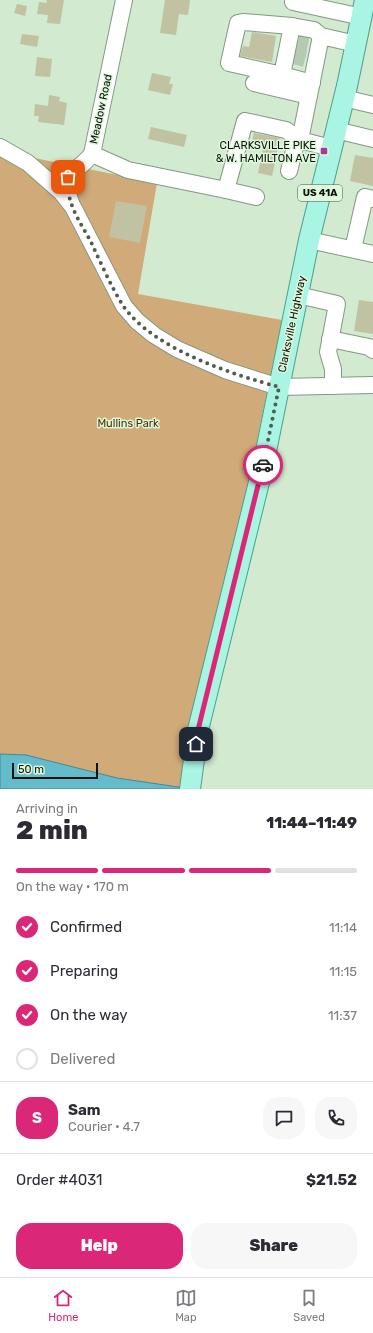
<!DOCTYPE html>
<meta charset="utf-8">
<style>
:root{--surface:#fff;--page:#f7f7f7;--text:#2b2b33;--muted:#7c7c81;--line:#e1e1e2;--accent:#db2777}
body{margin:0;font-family:Rubik,sans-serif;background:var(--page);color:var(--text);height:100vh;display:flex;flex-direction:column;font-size:15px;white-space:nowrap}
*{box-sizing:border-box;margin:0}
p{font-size:13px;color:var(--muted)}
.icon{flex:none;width:22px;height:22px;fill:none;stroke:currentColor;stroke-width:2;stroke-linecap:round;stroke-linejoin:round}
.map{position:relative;height:789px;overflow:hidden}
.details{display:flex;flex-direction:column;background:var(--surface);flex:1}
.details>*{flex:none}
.scale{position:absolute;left:12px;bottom:10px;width:86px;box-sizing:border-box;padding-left:4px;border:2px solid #0a1209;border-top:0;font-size:11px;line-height:14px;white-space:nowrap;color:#0a1209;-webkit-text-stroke:3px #dff7dc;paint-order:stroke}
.pin{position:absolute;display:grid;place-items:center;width:34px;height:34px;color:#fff;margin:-17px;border-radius:8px;box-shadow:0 2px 6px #0006}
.courier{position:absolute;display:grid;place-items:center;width:40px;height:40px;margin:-20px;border:3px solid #db2777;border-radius:50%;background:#fff;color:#222;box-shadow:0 1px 5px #0007}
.headline em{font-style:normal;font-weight:800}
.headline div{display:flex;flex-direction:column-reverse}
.headline{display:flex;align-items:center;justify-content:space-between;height:68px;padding:0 16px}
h1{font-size:26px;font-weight:800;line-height:30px}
.bar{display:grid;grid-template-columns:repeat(4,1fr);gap:6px 4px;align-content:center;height:48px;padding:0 16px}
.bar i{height:5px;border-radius:3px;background:var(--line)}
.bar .selected{background:var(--accent)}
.bar p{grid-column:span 4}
.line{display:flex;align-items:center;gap:10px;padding:0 16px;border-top:1px solid var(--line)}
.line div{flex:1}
.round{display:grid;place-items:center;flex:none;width:42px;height:42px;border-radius:16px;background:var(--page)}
ol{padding:0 16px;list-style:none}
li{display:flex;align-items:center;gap:12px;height:44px}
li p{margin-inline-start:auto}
li .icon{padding:4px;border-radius:50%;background:var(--accent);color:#fff;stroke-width:4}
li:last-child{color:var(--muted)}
li i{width:22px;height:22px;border:2px solid var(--line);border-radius:50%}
.primary-button{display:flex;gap:8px;margin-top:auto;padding:8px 16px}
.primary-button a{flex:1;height:46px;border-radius:16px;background:var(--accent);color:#fff;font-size:16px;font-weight:800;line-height:46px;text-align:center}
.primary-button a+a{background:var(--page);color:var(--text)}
.menu{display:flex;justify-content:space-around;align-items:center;height:56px;border-top:1px solid var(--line);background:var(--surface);font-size:11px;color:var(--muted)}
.menu a{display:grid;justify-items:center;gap:2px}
.menu .selected{color:var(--accent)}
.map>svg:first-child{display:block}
.green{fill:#d0aa78}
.water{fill:#64bbcb;stroke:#498891}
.building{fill:#c1c2a1}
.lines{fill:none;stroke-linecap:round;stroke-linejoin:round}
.minor-tunnel{stroke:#b4cab1;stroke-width:16;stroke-dasharray:16 8;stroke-linecap:butt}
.minor-casing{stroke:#839981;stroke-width:18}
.major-casing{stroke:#4ca08b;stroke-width:22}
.minor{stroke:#fff;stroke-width:16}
.major{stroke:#a9f4e3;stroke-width:20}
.done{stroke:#505e4e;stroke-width:4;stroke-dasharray:0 7.2}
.route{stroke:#db2777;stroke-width:5}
.poi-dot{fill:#a53b9c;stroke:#dff7dc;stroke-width:1.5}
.labels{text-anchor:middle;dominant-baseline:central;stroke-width:3;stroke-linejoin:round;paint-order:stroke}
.shield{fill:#dff7dc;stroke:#4a5748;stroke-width:1}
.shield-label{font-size:10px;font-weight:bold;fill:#0a1209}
.street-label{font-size:11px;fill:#0a1209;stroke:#dff7dc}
.poi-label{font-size:11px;fill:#0a1209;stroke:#dff7dc;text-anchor:end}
.park-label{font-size:11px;fill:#4a2f00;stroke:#dff7dc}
</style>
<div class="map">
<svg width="373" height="789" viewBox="0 0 373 789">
<rect width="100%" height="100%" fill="#d2eacf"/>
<!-- green -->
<path class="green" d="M0 151 157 183 138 294 282 320 185 789 0 764Z"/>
<!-- water -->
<path class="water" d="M0 754 26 755 117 778 192 789H0Z"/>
<!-- building -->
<g class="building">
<path d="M47 0H64L60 24 47 23 48 15 37 14 39 2 46 3Z"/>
<path d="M165 0H190L188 15 179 14 176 35 160 33Z"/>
<path d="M17 4 27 6 25 16 14 13Z"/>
<path d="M252 32 276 36 272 62 240 56 243 46 249 47Z"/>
<path d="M22 34 39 36 37 47 20 44Z"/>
<path d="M37 57 52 59 50 77 35 76Z"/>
<path d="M152 73 171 77 169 84H173L170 95 148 90Z"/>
<path d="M49 95 60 97 59 101 67 103 64 125 38 122 39 116H34L35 104 48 106Z"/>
<path d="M151 127 187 135 184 147 148 139Z"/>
<path d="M254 133 280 138 272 176 258 173 264 144 252 141Z"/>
<path d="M355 155 373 158V186L350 181Z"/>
<path d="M116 201 147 206 140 243 109 237Z"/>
<path d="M359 300 373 302V334L354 331Z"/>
</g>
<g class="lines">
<!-- minor-tunnel -->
<g class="minor-tunnel">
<path d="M298 42 308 44"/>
<path d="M294 56 305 59"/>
</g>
<defs>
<g id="minor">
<path d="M293 2 362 17"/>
<path d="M282 75 229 63 238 23 243 22 292 26"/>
<path d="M254 83 309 96"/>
<path d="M312 83 282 75 292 26 314 30 321 36"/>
<path d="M344 98 373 105"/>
<path d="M336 130 373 139"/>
<path d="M0 147 28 163 61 192 73 207 124 306 137 321 154 335 177 349 225 370 279 387 373 385"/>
<path d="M331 148 300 140 321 36 356 44"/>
<path d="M92 154 128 170 226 190"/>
<path d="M256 197 226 190 245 121 286 130 300 140 296 143 289 171"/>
<path d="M71 203C59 169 75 176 92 154L124 0"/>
<path d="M309 240 373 254"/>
<path d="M353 249 365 197 373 199"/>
<path d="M298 295 337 304 328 352 333 369V386"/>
<path d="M330 339 369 347 373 350"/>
</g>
<path id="major" d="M190 789 198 730 263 466 309 240 347 86 365 0"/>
</defs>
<!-- minor casing -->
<use href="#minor" class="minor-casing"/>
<!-- major casing -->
<use href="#major" class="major-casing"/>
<!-- minor -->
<use href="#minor" class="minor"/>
<!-- major -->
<use href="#major" class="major"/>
</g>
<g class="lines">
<!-- done -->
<path class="done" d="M68 177C65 201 80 222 91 242 101 263 111 287 124 307 154 349 231 374 279 387L263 465"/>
<!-- route -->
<path class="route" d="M196 744 198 730 263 465"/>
</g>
<!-- markers -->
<rect class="poi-dot" x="320" y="147" width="8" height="8" rx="2"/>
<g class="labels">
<!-- shield labels -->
<rect class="shield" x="298" y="185" width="44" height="16" rx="3"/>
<g class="shield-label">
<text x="320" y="193">US 41A</text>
</g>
<!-- street labels -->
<g class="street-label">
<text transform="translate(101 109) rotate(-78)">Meadow Road</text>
<text transform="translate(292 324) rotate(-78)">Clarksville Highway</text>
</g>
<!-- poi labels -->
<g class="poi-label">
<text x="316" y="145">CLARKSVILLE PIKE<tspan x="316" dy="13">&amp; W. HAMILTON AVE</tspan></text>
</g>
<!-- park labels -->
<g class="park-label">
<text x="128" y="423">Mullins Park</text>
</g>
</g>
</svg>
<div class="scale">50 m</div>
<div class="pin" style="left:68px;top:177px;background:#ea580c"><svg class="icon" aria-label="bag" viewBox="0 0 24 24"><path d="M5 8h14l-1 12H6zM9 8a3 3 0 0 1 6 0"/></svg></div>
<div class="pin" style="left:196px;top:744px;background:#1f2937"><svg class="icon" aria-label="home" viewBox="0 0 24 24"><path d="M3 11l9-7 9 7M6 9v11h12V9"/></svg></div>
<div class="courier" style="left:263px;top:465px"><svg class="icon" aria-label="car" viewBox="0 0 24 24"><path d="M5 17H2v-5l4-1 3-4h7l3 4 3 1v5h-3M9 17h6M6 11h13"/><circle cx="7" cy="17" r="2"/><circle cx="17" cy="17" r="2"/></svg></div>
</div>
<section class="details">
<div class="headline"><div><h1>2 min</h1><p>Arriving in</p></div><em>11:44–11:49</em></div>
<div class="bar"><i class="selected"></i><i class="selected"></i><i class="selected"></i><i></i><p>On the way · 170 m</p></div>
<ol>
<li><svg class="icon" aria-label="check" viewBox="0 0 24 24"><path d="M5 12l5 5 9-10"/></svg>Confirmed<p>11:14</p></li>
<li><svg class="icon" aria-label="check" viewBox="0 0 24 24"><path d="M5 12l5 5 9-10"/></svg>Preparing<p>11:15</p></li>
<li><svg class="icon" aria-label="check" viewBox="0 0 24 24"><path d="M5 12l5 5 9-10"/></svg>On the way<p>11:37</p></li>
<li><i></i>Delivered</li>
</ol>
<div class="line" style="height:72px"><b class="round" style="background:var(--accent);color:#fff">S</b><div><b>Sam</b><p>Courier · 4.7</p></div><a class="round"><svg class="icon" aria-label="chat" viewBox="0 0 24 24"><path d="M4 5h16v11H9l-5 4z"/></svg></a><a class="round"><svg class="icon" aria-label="phone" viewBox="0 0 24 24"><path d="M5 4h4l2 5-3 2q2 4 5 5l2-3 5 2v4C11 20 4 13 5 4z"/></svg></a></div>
<div class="line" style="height:52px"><div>Order #4031</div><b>$21.52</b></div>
<div class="primary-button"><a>Help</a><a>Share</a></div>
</section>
<nav class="menu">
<a class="selected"><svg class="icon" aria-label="home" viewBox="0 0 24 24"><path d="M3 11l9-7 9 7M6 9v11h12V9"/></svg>Home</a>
<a><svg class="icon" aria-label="map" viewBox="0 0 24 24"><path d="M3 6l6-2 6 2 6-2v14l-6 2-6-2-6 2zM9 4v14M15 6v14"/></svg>Map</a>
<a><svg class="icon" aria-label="saved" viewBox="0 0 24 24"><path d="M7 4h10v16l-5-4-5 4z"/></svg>Saved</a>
</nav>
